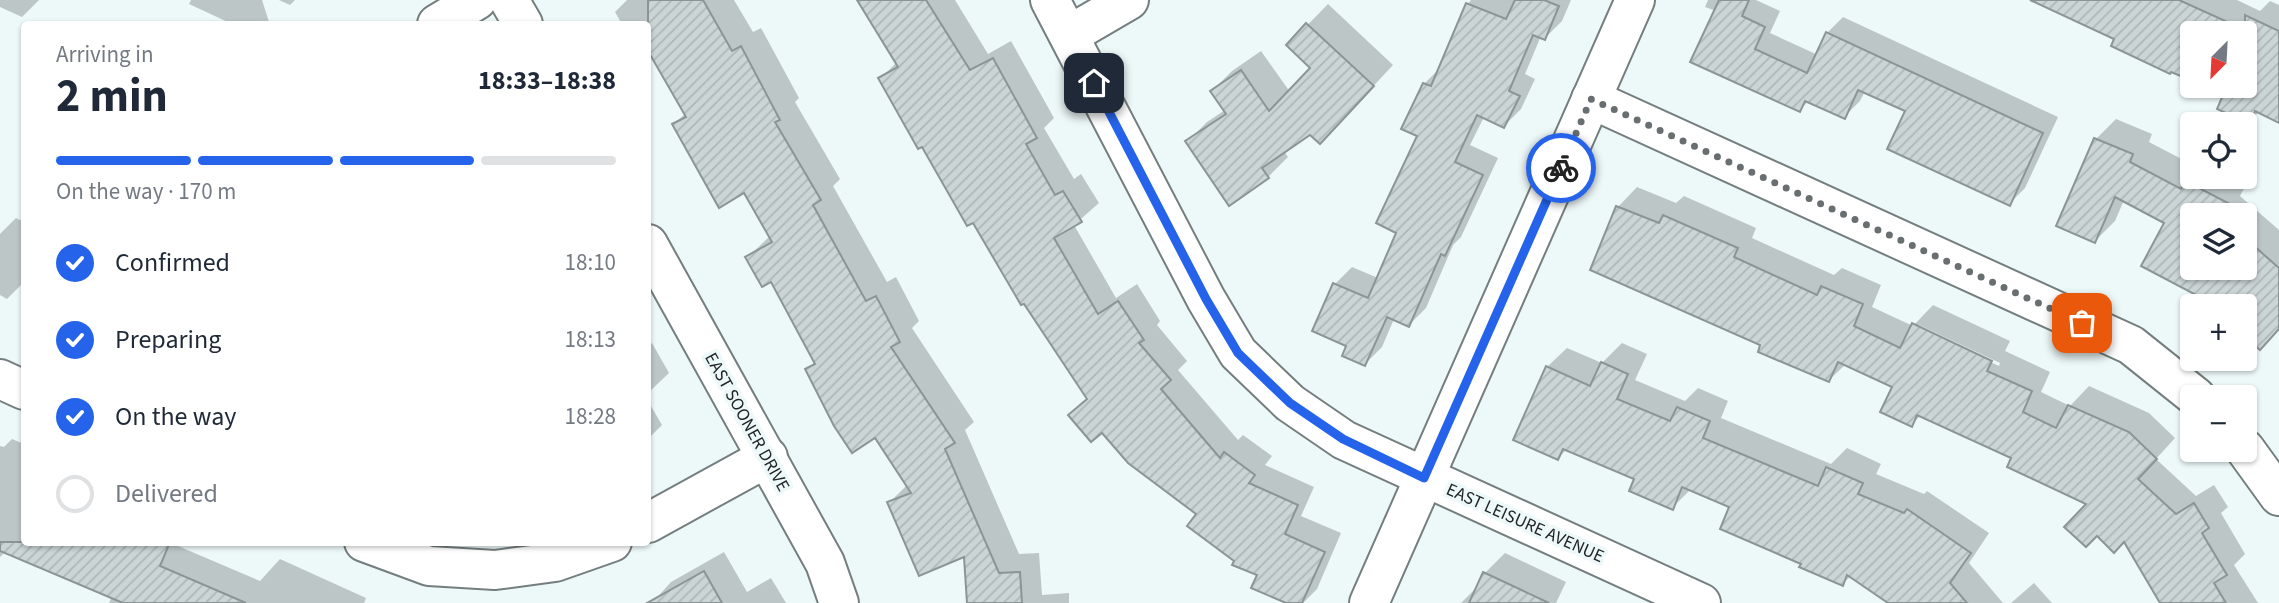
<!DOCTYPE html>
<meta charset="utf-8">
<style>
:root{--surface:#fff;--page:#f6f6f7;--text:#1f2937;--muted:#747a83;--line:#e0e1e3;--accent:#2563eb}
body{margin:0;font-family:"Source Sans 3",sans-serif;background:var(--page);color:var(--text);height:100vh;display:flex;flex-direction:column;font-size:26px;white-space:nowrap}
*{box-sizing:border-box;margin:0}
p{font-size:23px;color:var(--muted)}
.icon{flex:none;width:38px;height:38px;fill:none;stroke:currentColor;stroke-width:2;stroke-linecap:round;stroke-linejoin:round}
.map{position:relative;flex:1;overflow:hidden}
.side{position:absolute;left:21px;top:21px;width:630px;height:525px;display:flex;flex-direction:column;background:var(--surface);border-radius:7px;box-shadow:0 2px 5px #0004}
.side>*{flex:none}
.needle{width:46px;rotate:204deg}
.controls{position:absolute;left:2180px;top:21px;display:grid;gap:14px}
.controls a{display:grid;place-items:center;width:77px;height:77px;border-radius:7px;background:var(--surface);box-shadow:0 2px 5px #0004;font-size:35px}
.pin{position:absolute;display:grid;place-items:center;width:60px;height:60px;color:#fff;margin:-30px;border-radius:14px;box-shadow:0 4px 10px #0006}
.courier{position:absolute;display:grid;place-items:center;width:70px;height:70px;margin:-35px;border:5px solid #2563eb;border-radius:50%;background:#fff;color:#222;box-shadow:0 2px 9px #0007}
.head em{font-style:normal;font-weight:700}
.head div{display:flex;flex-direction:column-reverse}
.head{display:flex;align-items:center;justify-content:space-between;height:119px;padding:0 35px}
h1{font-size:46px;font-weight:700;line-height:52px}
.bar{display:grid;grid-template-columns:repeat(4,1fr);gap:10px 7px;align-content:center;height:84px;padding:0 35px}
.bar i{height:9px;border-radius:5px;background:var(--line)}
.bar .active{background:var(--accent)}
.bar p{grid-column:span 4}
ol{padding:0 35px;list-style:none}
li{display:flex;align-items:center;gap:21px;height:77px}
li p{margin-inline-start:auto}
li .icon{padding:7px;border-radius:50%;background:var(--accent);color:#fff;stroke-width:4}
li:last-child{color:var(--muted)}
li i{width:38px;height:38px;border:4px solid var(--line);border-radius:50%}
.map>svg:first-child{display:block}
.shadow{fill:#0003;fill-rule:evenodd}
.building{fill:url(#building-hatch);stroke:#8c9596;stroke-width:2}
.lines{fill:none;stroke-linecap:round;stroke-linejoin:round}
.minor-casing{stroke:#757e7e;stroke-width:42}
.minor{stroke:#fff;stroke-width:38}
.done{stroke:#696f70;stroke-width:7;stroke-dasharray:0 12.6}
.route{stroke:#2563eb;stroke-width:9}
.labels{text-anchor:middle;dominant-baseline:central;stroke-width:7;stroke-linejoin:round;paint-order:stroke}
.street-label{font-size:18px;fill:#222526;stroke:#edf8f8}
</style>
<div class="map">
<svg width="2279" height="603" viewBox="0 0 2279 603">
<defs>
<pattern id="building-hatch" width="6" height="6" patternUnits="userSpaceOnUse" patternTransform="scale(1.75)"><rect width="6" height="6" fill="#cbd5d5"/><path d="M-1 1l2-2M0 6l6-6M5 7l2-2" fill="none" stroke="#aeb7b7"/></pattern>
</defs>
<rect width="100%" height="100%" fill="#edf8f8"/>
<!-- shadow -->
<g class="shadow">
<path d="M0 0H39L22 17 0 7Z"/>
<path d="M191 0H262L269 22 266 24H232L189 4Z"/>
<path d="M279 0H295L290 5Z"/>
<path d="M627 0H734L753 32 761 28 799 98 795 102 840 179 833 186 887 282 896 277 919 321 912 328 974 422 965 430 1019 554 1039 553 1042 595 1069 593V603H969L966 554 889 503 907 485 875 436 807 370 816 361 771 280 748 257 770 236 744 191 674 124 686 113 648 47V24H622L615 12Z"/>
<path d="M859 0H955L988 54 1011 41 1054 118 1044 128 1074 179 1081 174 1099 203 1074 225 1116 298 1137 284 1160 321 1157 325 1187 361 1178 370 1238 440 1243 435 1272 456 1265 465 1314 487 1301 516 1341 533 1317 589 1303 603H1290L1259 575 1236 560 1199 514 1102 430 1070 415 1088 398 881 78 897 62Z"/>
<path d="M1471 0H1571L1562 21 1545 38 1541 36 1525 74 1535 79 1521 109 1504 126 1484 117 1470 145 1498 158 1461 237 1453 245 1426 308 1409 325 1394 319 1382 347 1365 364 1349 345 1335 284 1352 267 1378 278 1398 232 1419 135 1424 84 1441 67 1468 4Z"/>
<path d="M1708 0H1756L1780 11 1770 33 1818 55 1827 33 1843 17 2058 117 2025 188 2009 204 1907 110 1865 91 1860 101 1844 117 1809 101 1799 110 1716 11 1705 7Z"/>
<path d="M2034 0H2237L2260 11 2270 1 2279 5V121L2260 111 2249 122 2225 94 2205 86H2245V33H2193L2116 39Z"/>
<path d="M1328 4 1393 65 1340 122 1310 133 1284 151 1288 157 1268 177 1187 142 1207 122 1225 110 1212 91 1232 71 1261 51 1290 92 1312 68 1288 45Z"/>
<path d="M2116 119 2152 134 2149 142 2193 165V177H2235L2247 183 2240 196 2279 230V328L2245 306H2214L2203 296 2166 222 2124 200 2115 221 2095 241 2096 139ZM2193 215H2245V268H2193Z"/>
<path d="M1637 187 1676 203 1684 196 1756 228 1752 238 1834 275 1842 268 1881 285 1872 307 1913 326 1933 305 2010 341 2005 351 2050 372 2041 392 2070 406 2089 386 2149 413 2175 438 2156 459 2196 496 2214 485 2228 507 2221 513 2245 554 2234 565 2258 603H2162L2125 540 2097 534 2089 503 2013 457 1921 415 1911 425 1894 386 1846 364 1829 380 1763 344 1618 207ZM1919 325 2000 363 1999 366 1919 329Z"/>
<path d="M16 218 24 222V282L7 299 0 295V234Z"/>
<path d="M652 343 669 373 648 393V346Z"/>
<path d="M1622 343 1647 354 1635 380 1685 401 1698 388 1728 401 1721 418 1831 464 1847 448 1881 464 1876 474 1924 494 1927 491 1989 533 1969 563 2003 603H1891L1851 576 1842 584 1803 563 1731 506 1691 489 1672 508 1636 478 1567 449 1558 458 1547 367 1567 348 1602 363Z"/>
<path d="M648 401 662 425 648 439Z"/>
<path d="M12 439 24 444V542H180L178 546 260 581 280 559 366 598 364 603H109L112 596 6 551 0 557V446L4 447Z"/>
<path d="M724 552 747 592 771 578 786 603H652L671 582Z"/>
<path d="M1505 553 1566 582 1556 603H1461L1478 586 1485 573Z"/>
<path d="M2034 583 2052 603H2011Z"/>
</g>
<!-- building -->
<g class="building">
<path d="M648 0H703L732 51 741 46 780 120 775 122 821 200 813 205 866 301 876 296 900 342 891 347 955 443 945 449 999 573 1020 572 1022 603H967L964 557 919 576 887 502 911 493 875 438 852 453 834 426 805 369 815 364 771 282 762 287 745 257 772 242 744 193 719 208 672 124 686 117 648 51Z"/>
<path d="M857 0H926L970 70 993 58 1037 138 1026 144 1055 195 1063 191 1082 222 1054 238 1098 314 1118 301 1144 340 1139 343 1171 380 1161 389 1220 458 1224 452 1255 475 1249 483 1298 505 1285 534 1325 552 1302 603H1286L1251 588 1257 575 1232 565 1234 561 1187 526 1196 514 1128 463 1102 433 1091 442 1068 415 1087 399 1024 304 1021 305 973 223 967 226 922 147 918 149 878 78 898 67Z"/>
<path d="M1515 0H1544L1559 6 1545 40 1533 35 1509 91 1520 96 1504 128 1477 115 1455 162 1483 175 1445 256 1441 254 1409 327 1387 317 1365 366 1342 356 1346 346 1312 331 1333 283 1368 298 1396 233 1376 223 1417 136 1401 129 1423 83 1431 86 1466 3 1506 19Z"/>
<path d="M1719 0H1749L1742 16 1765 27 1755 49 1807 73 1826 32 2043 133 2010 206 1887 149 1905 111 1858 90 1845 119 1805 101 1800 112 1690 62Z"/>
<path d="M2030 0H2179L2245 30V15L2279 31V123L2255 111 2250 124 2217 109 2223 95 2204 86H2245V33H2193V81L2171 72 2170 74 2111 46 2114 39Z"/>
<path d="M1306 23 1374 86 1320 144 1310 135 1262 168 1269 178 1229 206 1185 141 1226 114 1210 91 1241 70 1269 111 1310 68 1286 45Z"/>
<path d="M2094 138 2133 154 2130 162 2181 189 2193 167V185L2251 215H2193V268H2245V238L2279 268V329L2260 350 2245 337V306H2212L2202 298 2141 266 2164 223 2115 197 2095 243 2056 226Z"/>
<path d="M1616 206 1659 223 1663 215 1738 248 1734 257 1817 295 1821 286 1863 304 1854 326 1900 348 1912 323 1992 361 1987 371 2032 391 2023 412 2056 428 2068 405 2129 432 2157 459 2138 479 2176 514 2194 503 2209 528 2202 533 2227 575 2214 583 2226 603H2160L2124 542 2114 553 2097 536 2086 547 2064 527 2086 504 2007 467 2011 458 1917 415 1912 427 1880 412 1892 387 1838 362 1829 382 1758 352 1760 345 1590 270Z"/>
<path d="M1601 362 1628 374 1617 399 1670 421 1677 407 1710 421 1703 438 1818 486 1826 467 1863 483 1858 494 1904 513 1907 509 1971 553 1950 583 1967 603H1888L1847 575 1843 586 1799 567 1801 564 1720 529 1729 507 1682 487 1673 510 1629 491 1634 479 1563 449 1558 460 1513 440 1546 366 1590 386Z"/>
<path d="M0 542H170L160 566 246 603H123L0 551Z"/>
<path d="M704 571 722 603H647Z"/>
<path d="M1483 572 1549 603H1469Z"/>
</g>
<g class="lines">
<defs>
<g id="minor">
<path d="M509 0 523 24"/>
<path d="M1050 0 1206 299 1238 353 1290 403 1344 440 1701 603"/>
<path d="M437 24 477 0"/>
<path d="M1069 35 1129 0"/>
<path d="M1591 99 2131 345 2196 397"/>
<path d="M648 244 825 563 839 603"/>
<path d="M0 379 24 390"/>
<path d="M2245 449 2279 496"/>
<path d="M648 523 768 457"/>
<path d="M364 542 429 566 495 570 555 562 612 542"/>
<path d="M1369 603 1635 0"/>
</g>
</defs>
<!-- minor casing -->
<use href="#minor" class="minor-casing"/>
<!-- minor -->
<use href="#minor" class="minor"/>
</g>
<g class="lines">
<!-- done -->
<path class="done" d="M1561 168 1591 99 2082 323"/>
<!-- route -->
<path class="route" d="M1094 83 1206 299 1238 353 1290 403 1343 439 1424 478 1561 168"/>
</g>
<g class="labels">
<!-- street labels -->
<g class="street-label">
<text transform="translate(747 422) rotate(61)">EAST SOONER DRIVE</text>
<text transform="translate(1525 523) rotate(24)">EAST LEISURE AVENUE</text>
</g>
</g>
</svg>
<div class="controls">
<a><svg class="needle" viewBox="-14 -14 28 28"><path d="M0-13l5 13h-10z" fill="#e53935"/><path d="M0 13l5-13h-10z" fill="#747a83"/></svg></a>
<a><svg class="icon" aria-label="locate" viewBox="0 0 24 24"><circle cx="12" cy="12" r="6"/><path d="M12 2v4M12 18v4M2 12h4M18 12h4"/></svg></a>
<a><svg class="icon" aria-label="layers" viewBox="0 0 24 24"><path d="M12 4l9 5-9 5-9-5zM3 14l9 5 9-5"/></svg></a>
<a>+</a>
<a>−</a>
</div>
<div class="pin" style="left:2082px;top:323px;background:#ea580c"><svg class="icon" aria-label="bag" viewBox="0 0 24 24"><path d="M5 8h14l-1 12H6zM9 8a3 3 0 0 1 6 0"/></svg></div>
<div class="pin" style="left:1094px;top:83px;background:#1f2937"><svg class="icon" aria-label="home" viewBox="0 0 24 24"><path d="M3 11l9-7 9 7M6 9v11h12V9"/></svg></div>
<div class="courier" style="left:1561px;top:168px"><svg class="icon" aria-label="bike" viewBox="0 0 24 24"><circle cx="6" cy="16" r="4"/><circle cx="18" cy="16" r="4"/><path d="M6 16l4-8h5l3 8M10 8l3 8H6M13 5h3"/></svg></div>
<section class="side">
<div class="head"><div><h1>2 min</h1><p>Arriving in</p></div><em>18:33–18:38</em></div>
<div class="bar"><i class="active"></i><i class="active"></i><i class="active"></i><i></i><p>On the way · 170 m</p></div>
<ol>
<li><svg class="icon" aria-label="check" viewBox="0 0 24 24"><path d="M5 12l5 5 9-10"/></svg>Confirmed<p>18:10</p></li>
<li><svg class="icon" aria-label="check" viewBox="0 0 24 24"><path d="M5 12l5 5 9-10"/></svg>Preparing<p>18:13</p></li>
<li><svg class="icon" aria-label="check" viewBox="0 0 24 24"><path d="M5 12l5 5 9-10"/></svg>On the way<p>18:28</p></li>
<li><i></i>Delivered</li>
</ol>
</section>
</div>
